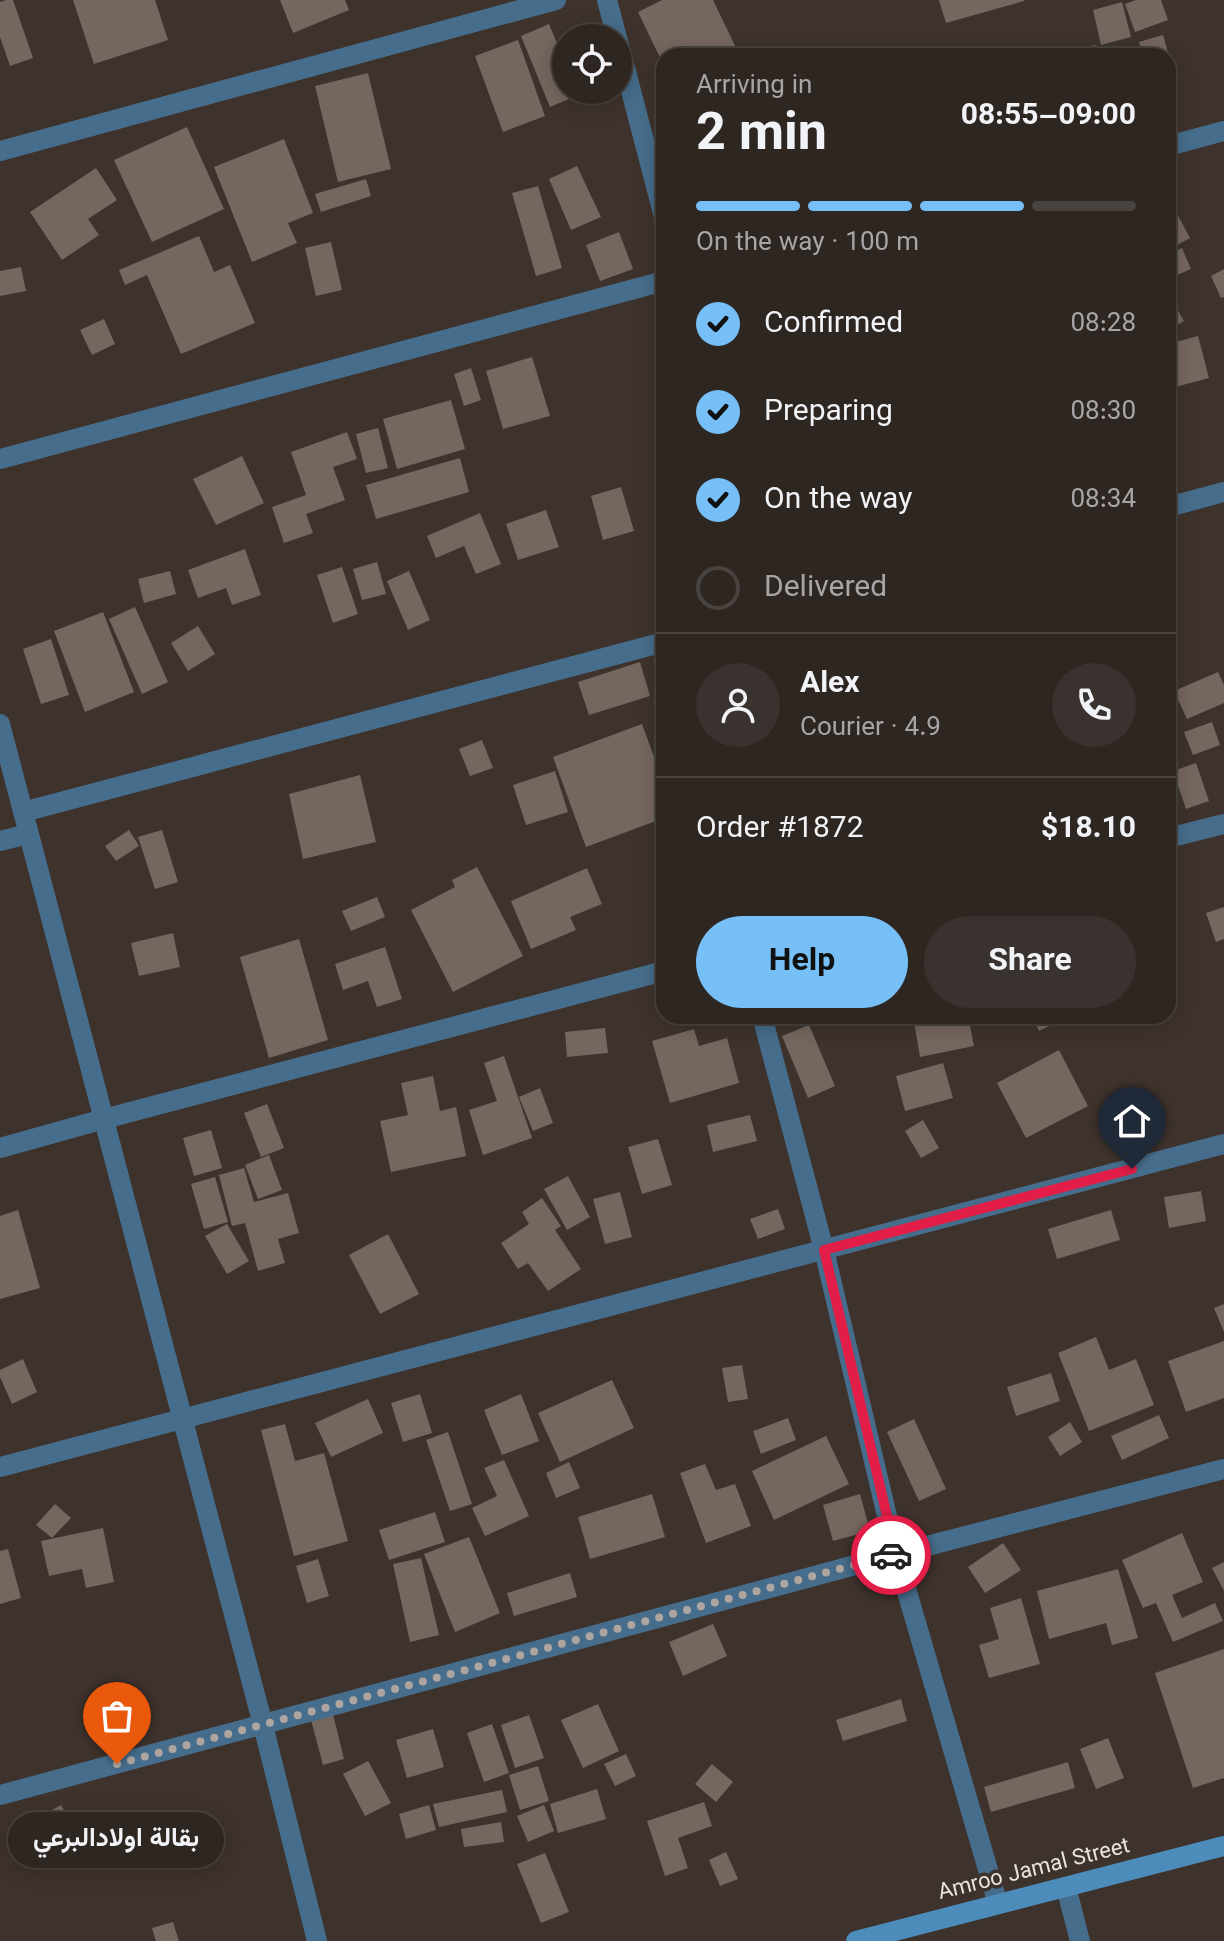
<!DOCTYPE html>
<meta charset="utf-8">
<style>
:root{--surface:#2e2621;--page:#3a322e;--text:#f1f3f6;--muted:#a7a5a5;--line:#49433f;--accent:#76c0f7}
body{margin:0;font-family:Georgia,Vazirmatn,serif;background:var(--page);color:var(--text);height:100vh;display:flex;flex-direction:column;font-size:30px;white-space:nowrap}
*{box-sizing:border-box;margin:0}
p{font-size:26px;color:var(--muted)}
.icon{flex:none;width:44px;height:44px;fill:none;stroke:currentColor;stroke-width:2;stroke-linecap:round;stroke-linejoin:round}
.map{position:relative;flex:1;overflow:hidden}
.details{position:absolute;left:656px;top:48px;width:520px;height:976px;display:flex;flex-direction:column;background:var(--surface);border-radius:24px;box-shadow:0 4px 20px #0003,0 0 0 2px var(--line)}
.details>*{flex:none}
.controls{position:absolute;left:552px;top:24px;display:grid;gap:16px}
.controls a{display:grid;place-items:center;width:80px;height:80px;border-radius:50%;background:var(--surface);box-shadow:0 4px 20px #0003,0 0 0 2px var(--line);font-size:40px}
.pin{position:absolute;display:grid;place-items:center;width:68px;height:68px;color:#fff;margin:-82px -34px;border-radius:50% 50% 50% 0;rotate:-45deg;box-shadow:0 0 8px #0007}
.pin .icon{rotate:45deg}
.courier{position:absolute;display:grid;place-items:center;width:80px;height:80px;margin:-40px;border:6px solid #e11d48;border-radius:50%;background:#fff;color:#222;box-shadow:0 2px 10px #0007}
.bubble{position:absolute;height:56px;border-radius:28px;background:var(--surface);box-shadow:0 4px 20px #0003,0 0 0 2px var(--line);font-size:26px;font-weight:700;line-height:56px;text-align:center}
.summary em{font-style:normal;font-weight:700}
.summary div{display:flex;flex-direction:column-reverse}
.summary{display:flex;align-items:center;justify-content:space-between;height:136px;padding:0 40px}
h1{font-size:52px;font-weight:700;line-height:60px}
.bar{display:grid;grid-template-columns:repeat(4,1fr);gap:12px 8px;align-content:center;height:96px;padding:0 40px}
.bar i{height:10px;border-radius:6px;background:var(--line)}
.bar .on{background:var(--accent)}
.bar p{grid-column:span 4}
.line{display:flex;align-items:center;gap:20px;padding:0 40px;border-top:2px solid var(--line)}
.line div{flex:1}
.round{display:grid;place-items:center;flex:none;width:84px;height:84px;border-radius:42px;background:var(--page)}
ol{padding:0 40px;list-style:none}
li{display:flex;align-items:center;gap:24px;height:88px}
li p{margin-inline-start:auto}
li .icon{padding:8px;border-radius:50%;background:var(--accent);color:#111;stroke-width:4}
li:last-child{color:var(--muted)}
li i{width:44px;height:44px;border:4px solid var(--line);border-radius:50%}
.cta{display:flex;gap:16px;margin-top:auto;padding:16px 40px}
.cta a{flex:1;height:92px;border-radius:48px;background:var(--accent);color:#111;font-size:32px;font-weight:700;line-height:92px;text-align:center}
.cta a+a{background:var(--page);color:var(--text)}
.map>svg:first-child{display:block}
.building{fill:#74675f}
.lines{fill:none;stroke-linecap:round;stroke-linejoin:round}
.street{stroke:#466d8b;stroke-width:20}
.secondary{stroke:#4b8cba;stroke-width:20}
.done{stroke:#aea5a0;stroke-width:8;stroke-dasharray:0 14.4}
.route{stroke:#e11d48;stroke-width:10}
.labels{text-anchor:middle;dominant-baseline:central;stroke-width:7;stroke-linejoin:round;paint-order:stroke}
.street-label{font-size:22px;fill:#eae3de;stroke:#3e322c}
</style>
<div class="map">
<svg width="1224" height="1941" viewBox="0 0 1224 1941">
<rect width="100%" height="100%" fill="#3e322c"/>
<!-- building -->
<g class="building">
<path d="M6 0H13L33 58 10 66 0 37V2Z"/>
<path d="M73 0H155L168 40 94 64Z"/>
<path d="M280 0H345L349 10 293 33Z"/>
<path d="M662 0H713L740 56H664V66L638 12Z"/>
<path d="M939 0H1024V1L946 23Z"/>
<path d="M1136 0H1161L1168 20 1135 32 1125 4Z"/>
<path d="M1122 2 1131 37 1101 45 1093 10Z"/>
<path d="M549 24 566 65V90H576L578 95 550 107 521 36Z"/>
<path d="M1163 35 1169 56H1143L1139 42Z"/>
<path d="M518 40 545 116 503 132 475 56Z"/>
<path d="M1096 45 1098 56H1046V55Z"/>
<path d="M368 73 391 169 338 182 315 86Z"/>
<path d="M187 127 224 209 152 242 114 160Z"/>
<path d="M284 139 313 213 288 223 297 243 252 262 214 167Z"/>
<path d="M577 166 601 217 571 230 549 179Z"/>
<path d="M96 168 117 200 88 219 99 235 62 260 30 212Z"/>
<path d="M366 179 371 196 321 212 315 194Z"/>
<path d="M538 186 562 268 536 276 512 193Z"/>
<path d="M1168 197 1190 238 1168 250Z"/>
<path d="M619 232 633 269 600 281 586 245Z"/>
<path d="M199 236 214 272 230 265 255 323 181 354 147 275 125 285 119 270Z"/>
<path d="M331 242 342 290 316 296 305 248Z"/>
<path d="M1182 248 1191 269 1168 279V254Z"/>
<path d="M21 267 26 291 0 296V271Z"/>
<path d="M1224 269V297L1221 298 1211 276Z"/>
<path d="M1168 293 1184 321 1168 330Z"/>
<path d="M104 319 115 344 92 355 80 330Z"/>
<path d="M1198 336 1209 378 1168 389V344Z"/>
<path d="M532 357 550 416 503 429 486 371Z"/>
<path d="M471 368 481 400 464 406 454 374Z"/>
<path d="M451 400 465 449 397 469 383 419Z"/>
<path d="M378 428 388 468 366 473 356 434Z"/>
<path d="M347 432 357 459 333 467 345 500 306 514 313 533 284 543 272 507 306 495 291 452Z"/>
<path d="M242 456 264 503 216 525 193 479Z"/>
<path d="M460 458 469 492 376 519 366 485Z"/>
<path d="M621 487 634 531 603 540 591 496Z"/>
<path d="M546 510 559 547 518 560 506 524Z"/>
<path d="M480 513 501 564 476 574 464 546 436 558 427 536Z"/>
<path d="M245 549 261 595 232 605 226 588 198 598 188 570Z"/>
<path d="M377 562 386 594 362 600 353 569Z"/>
<path d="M342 567 358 614 333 623 317 575Z"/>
<path d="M170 571 176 594 144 603 138 579Z"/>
<path d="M409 571 430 620 408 630 387 581Z"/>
<path d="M135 607 168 682 142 694 109 619Z"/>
<path d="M103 612 134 692 85 712 54 631Z"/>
<path d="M198 626 215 654 188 671 171 643Z"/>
<path d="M51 639 69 695 41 704 23 649Z"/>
<path d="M640 662 650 696 589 715 578 682Z"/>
<path d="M1218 672 1224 685V703L1187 719 1174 691Z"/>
<path d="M1212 722 1220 745 1193 755 1184 732Z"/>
<path d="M642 724 664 784V818L586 847 553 757Z"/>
<path d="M482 740 493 768 470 776 459 749Z"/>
<path d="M1196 763 1209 801 1186 809 1173 771Z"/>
<path d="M555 771 568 812 526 825 513 785Z"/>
<path d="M360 775 376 842 303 859 289 794Z"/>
<path d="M129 830 139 846 116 861 105 846Z"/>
<path d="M162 830 178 882 155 889 138 837Z"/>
<path d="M477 867 523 956 453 992 411 910 455 887 452 880Z"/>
<path d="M587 868 602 904 570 917 576 930 531 949 511 901Z"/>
<path d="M377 897 385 917 351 931 342 911Z"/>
<path d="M1224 907V939L1216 942 1206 913Z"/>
<path d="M173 933 180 967 139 976 131 943Z"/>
<path d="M299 939 328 1040 269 1058 240 957Z"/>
<path d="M385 947 402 999 377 1007 368 981 343 990 335 964Z"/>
<path d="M782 1016H809L810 1017 784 1024Z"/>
<path d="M913 1016H968L974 1046 920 1057Z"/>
<path d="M1032 1016H1063L1064 1019 1039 1031Z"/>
<path d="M809 1025 835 1086 808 1098 782 1036Z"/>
<path d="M605 1028 608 1053 567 1057 565 1032Z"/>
<path d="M694 1029 699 1046 727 1038 739 1083 670 1103 652 1041Z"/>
<path d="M1059 1050 1088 1106 1026 1138 997 1083Z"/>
<path d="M504 1056 532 1138 483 1155 469 1110 497 1101 484 1063Z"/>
<path d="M943 1063 953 1098 905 1111 896 1076Z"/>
<path d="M433 1076 440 1111 456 1107 466 1156 391 1172 380 1121 408 1115 401 1083Z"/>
<path d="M540 1088 553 1123 533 1131 519 1097Z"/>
<path d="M267 1104 284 1148 261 1157 244 1113Z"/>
<path d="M750 1115 757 1141 713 1152 707 1125Z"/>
<path d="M923 1120 939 1148 921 1158 905 1131Z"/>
<path d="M211 1130 222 1168 194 1176 183 1138Z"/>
<path d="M658 1139 672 1185 642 1194 628 1147Z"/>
<path d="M269 1155 282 1190 258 1199 245 1165Z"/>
<path d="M244 1168 254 1202 288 1193 299 1233 278 1239 285 1263 258 1271 245 1223 232 1226 219 1175Z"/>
<path d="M568 1176 590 1217 567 1230 544 1189Z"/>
<path d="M215 1177 228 1222 204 1229 191 1184Z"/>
<path d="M1201 1191 1206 1221 1169 1228 1164 1197Z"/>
<path d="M620 1192 632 1237 605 1244 593 1199Z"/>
<path d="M542 1198 561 1226 555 1230 581 1269 548 1291 528 1263 518 1269 501 1243 529 1224 522 1212Z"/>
<path d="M778 1209 785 1229 758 1239 750 1219Z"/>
<path d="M18 1210 40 1288 0 1299V1216Z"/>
<path d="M1111 1210 1120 1240 1057 1259 1048 1229Z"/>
<path d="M227 1224 249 1261 227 1274 205 1236Z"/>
<path d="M388 1234 419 1294 380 1314 349 1255Z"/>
<path d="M1224 1304V1332L1214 1308Z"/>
<path d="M1096 1337 1109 1370 1136 1359 1154 1405 1089 1431 1058 1353Z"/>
<path d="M1224 1341V1398L1186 1412 1168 1361Z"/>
<path d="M23 1359 37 1392 12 1404 0 1377V1370Z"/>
<path d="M742 1365 748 1399 728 1402 722 1368Z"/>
<path d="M1051 1373 1060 1401 1016 1416 1007 1387Z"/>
<path d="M612 1380 634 1428 560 1462 538 1413Z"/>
<path d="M420 1394 432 1433 403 1442 391 1403Z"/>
<path d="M521 1394 539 1441 502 1455 484 1410Z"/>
<path d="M368 1399 383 1433 331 1457 315 1423Z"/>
<path d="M1159 1415 1169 1438 1122 1460 1111 1436Z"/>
<path d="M788 1418 796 1440 761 1454 753 1431Z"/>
<path d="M914 1419 946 1489 919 1501 887 1432Z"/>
<path d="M1070 1422 1082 1442 1060 1456 1048 1437Z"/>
<path d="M285 1424 295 1461 324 1453 348 1541 294 1556 261 1430Z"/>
<path d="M448 1432 472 1504 450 1511 426 1440Z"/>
<path d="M826 1436 849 1484 774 1520 752 1471Z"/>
<path d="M504 1460 529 1516 485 1536 472 1508 497 1496 484 1468Z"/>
<path d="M569 1462 580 1488 556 1498 546 1473Z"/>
<path d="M705 1464 716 1490 735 1484 751 1526 706 1543 680 1473Z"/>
<path d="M652 1494 665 1537 590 1559 578 1517Z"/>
<path d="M860 1494 870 1531 833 1541 823 1505Z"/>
<path d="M55 1504 71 1518 52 1538 36 1525Z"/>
<path d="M435 1512 445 1542 389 1560 379 1530Z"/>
<path d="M103 1528 114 1582 86 1588 82 1569 49 1576 41 1541Z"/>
<path d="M1182 1533 1203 1582 1172 1595 1182 1618 1215 1603 1223 1621 1173 1642 1156 1603 1143 1608 1122 1560Z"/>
<path d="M469 1537 500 1613 455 1632 424 1554Z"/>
<path d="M1003 1543 1021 1570 985 1593 968 1567Z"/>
<path d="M8 1549 21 1598 0 1604V1551Z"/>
<path d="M421 1558 439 1635 410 1642 393 1564Z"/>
<path d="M318 1559 329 1596 307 1603 296 1566Z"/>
<path d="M1224 1562V1591L1212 1568Z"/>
<path d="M1118 1569 1138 1638 1112 1645 1106 1623 1049 1639 1037 1591Z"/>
<path d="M570 1573 577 1597 514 1616 507 1593Z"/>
<path d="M1021 1598 1040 1664 989 1678 979 1645 999 1639 990 1608Z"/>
<path d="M713 1624 727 1656 683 1676 669 1642Z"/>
<path d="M1224 1649V1778L1193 1788 1155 1673Z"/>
<path d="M901 1699 907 1721 843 1741 836 1720Z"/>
<path d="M598 1704 619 1751 583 1768 561 1720Z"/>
<path d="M333 1714 344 1759 323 1765 311 1720Z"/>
<path d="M529 1715 544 1758 515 1768 501 1725Z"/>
<path d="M492 1724 509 1773 484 1782 467 1733Z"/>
<path d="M433 1729 444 1767 407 1778 396 1740Z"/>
<path d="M1108 1738 1124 1778 1096 1789 1080 1749Z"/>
<path d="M626 1754 636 1776 615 1786 604 1764Z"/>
<path d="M368 1761 391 1803 365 1816 343 1774Z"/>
<path d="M1068 1762 1075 1788 991 1812 984 1787Z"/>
<path d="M712 1764 733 1782 716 1802 695 1784Z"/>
<path d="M538 1766 549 1801 520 1810 509 1775Z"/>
<path d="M597 1789 606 1819 558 1833 550 1804Z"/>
<path d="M502 1790 507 1812 439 1827 433 1804Z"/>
<path d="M704 1802 712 1826 678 1838 688 1868 665 1876 647 1821Z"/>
<path d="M61 1805 73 1827 29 1850 18 1829Z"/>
<path d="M429 1805 436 1830 406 1839 399 1814Z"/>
<path d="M544 1805 554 1831 528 1842 517 1816Z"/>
<path d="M501 1822 504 1842 464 1847 461 1829Z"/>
<path d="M726 1852 738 1879 720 1886 709 1860Z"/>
<path d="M545 1853 569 1912 541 1923 517 1864Z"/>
<path d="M173 1922 179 1941H156L152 1928Z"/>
</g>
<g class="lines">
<!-- street -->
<g class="street">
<path d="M607 0 617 38"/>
<path d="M618 41 664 217"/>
<path d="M1168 146 1224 131"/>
<path d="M0 151 556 0"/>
<path d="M0 459 664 281"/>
<path d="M1168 507 1224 492"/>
<path d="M0 724 263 1725 317 1941"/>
<path d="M23 812 664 642"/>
<path d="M1168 838 1224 824"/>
<path d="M0 841 28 834"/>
<path d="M762 1016 824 1250 896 1554 998 1904"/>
<path d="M0 1148 104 1119 664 971"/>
<path d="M0 1467 1224 1144"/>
<path d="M0 1795 896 1554 1224 1469"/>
<path d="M1066 1887 1080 1941"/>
</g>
<!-- secondary -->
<path class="secondary" d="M856 1941 1224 1846"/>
</g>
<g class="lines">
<!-- done -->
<path class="done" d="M117 1764 891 1555"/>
<!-- route -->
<path class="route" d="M891 1555 896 1554 824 1250 1132 1169"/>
</g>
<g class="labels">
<!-- street labels -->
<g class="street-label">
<text transform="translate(1034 1870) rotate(-14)">Amroo Jamal Street</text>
</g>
</g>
</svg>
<div class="controls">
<a><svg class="icon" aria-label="locate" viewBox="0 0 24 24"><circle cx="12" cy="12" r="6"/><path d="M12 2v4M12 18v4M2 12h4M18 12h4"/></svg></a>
</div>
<div class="pin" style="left:117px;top:1764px;background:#ea580c"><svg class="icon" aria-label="bag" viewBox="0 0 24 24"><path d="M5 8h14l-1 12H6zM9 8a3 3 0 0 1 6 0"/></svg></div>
<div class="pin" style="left:1132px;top:1169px;background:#1f2937"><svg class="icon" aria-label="home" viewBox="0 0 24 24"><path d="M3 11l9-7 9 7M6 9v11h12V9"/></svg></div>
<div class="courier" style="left:891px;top:1555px"><svg class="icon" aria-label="car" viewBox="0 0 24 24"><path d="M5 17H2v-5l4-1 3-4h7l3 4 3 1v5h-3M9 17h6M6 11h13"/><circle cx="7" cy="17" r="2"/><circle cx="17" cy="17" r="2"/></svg></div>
<div class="bubble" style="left:8px;top:1812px;width:216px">بقالة اولادالبرعي</div>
<section class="details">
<div class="summary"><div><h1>2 min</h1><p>Arriving in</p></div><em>08:55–09:00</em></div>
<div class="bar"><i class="on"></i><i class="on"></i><i class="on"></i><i></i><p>On the way · 100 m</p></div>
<ol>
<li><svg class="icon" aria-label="check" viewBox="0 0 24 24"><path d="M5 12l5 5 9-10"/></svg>Confirmed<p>08:28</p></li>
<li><svg class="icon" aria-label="check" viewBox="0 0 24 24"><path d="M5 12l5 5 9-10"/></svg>Preparing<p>08:30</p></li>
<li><svg class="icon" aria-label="check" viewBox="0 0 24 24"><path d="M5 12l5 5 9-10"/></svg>On the way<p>08:34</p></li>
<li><i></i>Delivered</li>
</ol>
<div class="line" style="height:144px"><a class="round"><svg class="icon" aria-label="person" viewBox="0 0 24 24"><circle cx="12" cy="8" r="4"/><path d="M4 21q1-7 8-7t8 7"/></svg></a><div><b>Alex</b><p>Courier · 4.9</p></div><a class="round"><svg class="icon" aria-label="phone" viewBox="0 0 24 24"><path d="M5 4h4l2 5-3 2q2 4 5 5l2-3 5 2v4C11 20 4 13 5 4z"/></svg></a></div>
<div class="line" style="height:104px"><div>Order #1872</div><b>$18.10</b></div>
<div class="cta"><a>Help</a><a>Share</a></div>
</section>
</div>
